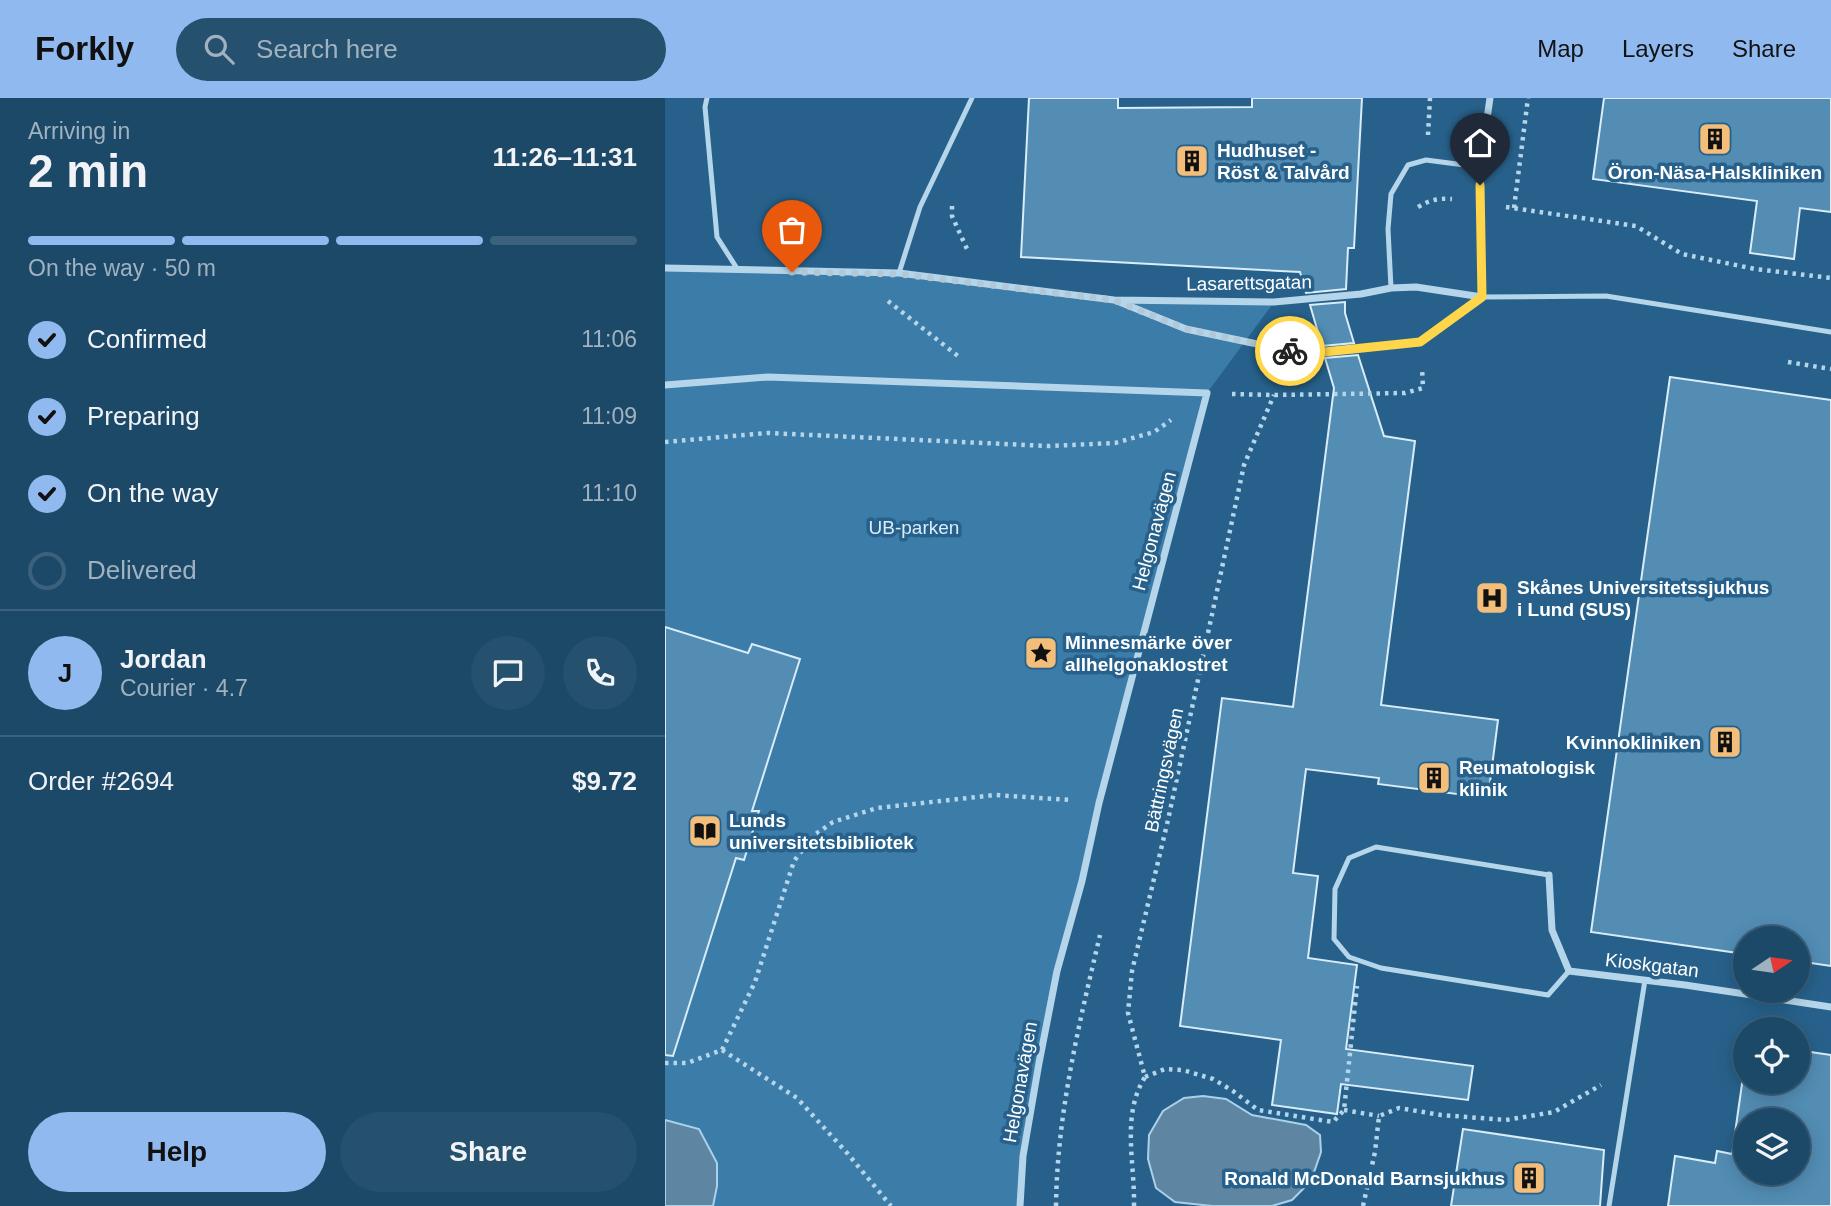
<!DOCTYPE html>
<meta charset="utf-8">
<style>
:root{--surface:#1d4968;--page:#25506e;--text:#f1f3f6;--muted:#a0b2c0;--line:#3b617c;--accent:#90b9f0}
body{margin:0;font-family:Helvetica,sans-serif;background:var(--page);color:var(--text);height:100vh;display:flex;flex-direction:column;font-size:26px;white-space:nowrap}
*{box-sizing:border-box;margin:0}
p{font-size:23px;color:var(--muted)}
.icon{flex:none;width:38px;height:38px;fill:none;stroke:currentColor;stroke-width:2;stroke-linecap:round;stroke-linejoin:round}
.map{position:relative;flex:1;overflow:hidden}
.drawer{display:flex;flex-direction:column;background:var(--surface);width:665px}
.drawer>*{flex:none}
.needle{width:46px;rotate:77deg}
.buttons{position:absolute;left:1068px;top:828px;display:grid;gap:14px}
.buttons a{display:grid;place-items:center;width:77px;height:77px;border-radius:50%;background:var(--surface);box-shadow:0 4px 18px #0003,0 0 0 2px var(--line);font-size:35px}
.pin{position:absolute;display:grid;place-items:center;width:60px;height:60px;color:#fff;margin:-72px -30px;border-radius:50% 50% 50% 0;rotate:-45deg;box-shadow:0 0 7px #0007}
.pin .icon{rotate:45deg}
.courier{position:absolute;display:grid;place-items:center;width:70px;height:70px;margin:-35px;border:5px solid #ffd54a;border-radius:50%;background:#fff;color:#222;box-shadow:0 2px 9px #0007}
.overview em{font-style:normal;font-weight:800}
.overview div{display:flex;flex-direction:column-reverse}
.overview{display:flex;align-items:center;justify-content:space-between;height:119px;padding:0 28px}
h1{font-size:46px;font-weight:800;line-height:52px}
.bar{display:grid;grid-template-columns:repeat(4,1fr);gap:10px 7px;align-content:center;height:84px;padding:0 28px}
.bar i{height:9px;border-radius:5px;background:var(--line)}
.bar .selected{background:var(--accent)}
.bar p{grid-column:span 4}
.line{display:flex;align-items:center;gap:18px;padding:0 28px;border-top:2px solid var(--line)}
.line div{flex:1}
.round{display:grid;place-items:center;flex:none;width:74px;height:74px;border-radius:37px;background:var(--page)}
ol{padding:0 28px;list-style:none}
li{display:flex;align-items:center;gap:21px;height:77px}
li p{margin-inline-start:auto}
li .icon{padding:7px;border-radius:50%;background:var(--accent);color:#111;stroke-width:4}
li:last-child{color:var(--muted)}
li i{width:38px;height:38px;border:4px solid var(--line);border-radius:50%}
.cta{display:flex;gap:14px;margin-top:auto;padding:14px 28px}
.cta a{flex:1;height:80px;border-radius:42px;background:var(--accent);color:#111;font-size:28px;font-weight:800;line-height:80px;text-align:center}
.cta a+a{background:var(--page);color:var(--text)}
header{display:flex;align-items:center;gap:42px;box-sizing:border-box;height:98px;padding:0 35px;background:var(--accent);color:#111}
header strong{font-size:33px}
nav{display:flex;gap:38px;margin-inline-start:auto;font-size:24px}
.search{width:490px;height:63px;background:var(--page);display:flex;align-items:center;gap:18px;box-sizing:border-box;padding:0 24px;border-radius:38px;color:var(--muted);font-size:26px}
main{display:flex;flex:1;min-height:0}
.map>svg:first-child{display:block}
.green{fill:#3b7ca8}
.water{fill:#5e86a2;stroke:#aad1ea;stroke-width:2}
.building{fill:#538db4;stroke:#d9ecf8;stroke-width:2;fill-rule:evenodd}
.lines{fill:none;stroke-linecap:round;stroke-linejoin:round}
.path{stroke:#b5d5ea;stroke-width:4.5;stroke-dasharray:3.5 5;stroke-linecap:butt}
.service{stroke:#b5d5ea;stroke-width:5}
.minor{stroke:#b5d5ea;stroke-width:7}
.done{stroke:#b3c8d6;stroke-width:7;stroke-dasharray:0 12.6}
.route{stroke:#ffd54a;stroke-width:9}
.labels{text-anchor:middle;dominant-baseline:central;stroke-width:7;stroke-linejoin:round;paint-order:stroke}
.poi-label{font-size:19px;font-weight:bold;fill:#fff;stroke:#27618b;text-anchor:start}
.street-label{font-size:19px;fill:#fff;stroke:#27618b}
.park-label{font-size:19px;fill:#d9ecf8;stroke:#27618b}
</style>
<header>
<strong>Forkly</strong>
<div class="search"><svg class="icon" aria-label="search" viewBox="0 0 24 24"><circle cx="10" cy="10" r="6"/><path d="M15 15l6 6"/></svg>Search here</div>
<nav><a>Map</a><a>Layers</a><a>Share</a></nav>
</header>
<main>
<section class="drawer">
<div class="overview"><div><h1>2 min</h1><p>Arriving in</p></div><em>11:26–11:31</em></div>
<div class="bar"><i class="selected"></i><i class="selected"></i><i class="selected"></i><i></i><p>On the way · 50 m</p></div>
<ol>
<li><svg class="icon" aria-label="check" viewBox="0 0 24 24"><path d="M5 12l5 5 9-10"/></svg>Confirmed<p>11:06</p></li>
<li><svg class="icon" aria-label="check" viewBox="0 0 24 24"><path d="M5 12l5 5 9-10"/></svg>Preparing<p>11:09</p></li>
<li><svg class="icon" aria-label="check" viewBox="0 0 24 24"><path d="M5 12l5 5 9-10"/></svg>On the way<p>11:10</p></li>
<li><i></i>Delivered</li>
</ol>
<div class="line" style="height:126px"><b class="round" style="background:var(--accent);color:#111">J</b><div><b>Jordan</b><p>Courier · 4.7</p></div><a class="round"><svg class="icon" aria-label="chat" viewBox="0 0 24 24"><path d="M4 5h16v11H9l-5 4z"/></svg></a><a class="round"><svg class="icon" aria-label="phone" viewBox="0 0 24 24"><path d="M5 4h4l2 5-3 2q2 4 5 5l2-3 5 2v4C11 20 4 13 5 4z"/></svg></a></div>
<div class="line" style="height:91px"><div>Order #2694</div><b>$9.72</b></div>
<div class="cta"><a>Help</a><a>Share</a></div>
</section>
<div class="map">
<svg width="1166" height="1108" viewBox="0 0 1166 1108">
<rect width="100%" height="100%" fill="#27618b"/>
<!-- green -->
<path class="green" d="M0 170 234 175 449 202 609 204 542 295 392 873 358 1058 355 1108H0Z"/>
<!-- water -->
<g class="water">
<path d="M538 998 561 1001 587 1017 641 1027 655 1037 656 1054 646 1083 627 1102 607 1108H547L510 1104 491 1090 483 1061 484 1037 498 1013 519 1000Z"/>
<path d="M0 1022 34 1031 52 1065V1088L48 1108H0Z"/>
</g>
<!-- building -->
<g class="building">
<path d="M364 0H453V10L587 9V0H697L689 150H683L681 191 641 195 635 174 356 159Z"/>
<path d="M939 0H1166V114L1135 110 1129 161 1085 155 1092 103 928 81Z"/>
<path d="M680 204V215L689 245 657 248 645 207Z"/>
<path d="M693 257 719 338 750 343 716 607 833 622 823 700 713 686 714 680 641 671 628 775 653 778 643 860 692 867 681 951 808 968 803 1002 676 986 672 1016 607 1007 616 942 515 928 557 600 628 609 669 290 660 260Z"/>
<path d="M1005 279 1166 302V868L1132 863V840H1080V856L926 834Z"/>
<path d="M0 529 83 555 87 546 135 561 87 713H94L79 762 71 760 8 958 0 957Z"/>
<path d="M1132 952 1166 957V1108H1003L1010 1058 1050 1065 1052 1053 1067 1056 1080 965V984H1132ZM1080 1022H1132V1074H1080Z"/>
<path d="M798 1031 939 1052 935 1108H786Z"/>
</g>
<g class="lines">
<!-- path -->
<g class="path">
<path d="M763 37 765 0"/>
<path d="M287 108V118L302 151 299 153"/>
<path d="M753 109C765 102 773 100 787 101"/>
<path d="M841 109 971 128 1017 156 1090 171 1166 180"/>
<path d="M849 110 863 0"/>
<path d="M223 203 293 258"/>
<path d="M1123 264 1166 271"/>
<path d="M567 296 609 297 740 295 758 290 757 270"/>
<path d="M0 344 103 335 383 348 450 345 489 334 506 322"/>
<path d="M57 952 132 1000 183 1056 226 1108"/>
<path d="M0 965H22L57 952 90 884 129 763 148 738 168 724 212 710 330 697 406 702"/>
<path d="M480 979 500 971 518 972 548 981 568 993 593 1012 668 1024 679 1012 692 888"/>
<path d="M679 1012 714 1018"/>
<path d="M391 1108C392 1016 414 926 435 837"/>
<path d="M469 1108C470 1065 456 1017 480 979L463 915 467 873 503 722 579 367 609 297"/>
<path d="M698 1108 710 1054 714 1018 734 1010 776 1017 841 1022 889 1014 936 987"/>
</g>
<!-- service -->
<g class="service">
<path d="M42 0 40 9 52 139 73 172"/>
<path d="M234 175 255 109 307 0"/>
<path d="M726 190 723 131 726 96 743 67 761 62 815 69"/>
<path d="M817 199 941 198 1166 234"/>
<path d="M884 777 711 749 684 760 670 791 669 841 684 859 716 870 883 897 904 873"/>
<path d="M944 1108 980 882"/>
</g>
<!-- minor -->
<g class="minor">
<path d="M0 170 234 175 449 202 609 204 696 196 726 190 751 189 817 199"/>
<path d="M817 199 815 69 825 0"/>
<path d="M452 203 521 231 640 256 755 244 817 199"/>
<path d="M0 287 103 279 542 295 434 705 417 783 392 873 374 965 358 1058 355 1108"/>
<path d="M884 777 887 832 904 873 1020 887 1166 909"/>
</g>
</g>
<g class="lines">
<!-- done -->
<path class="done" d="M127 174 234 176 449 202 521 231 625 253"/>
<!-- route -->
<path class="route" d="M625 253 640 256 755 244 817 199 815 87"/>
</g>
<!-- icons -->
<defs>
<symbol id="building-square" viewBox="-11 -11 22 22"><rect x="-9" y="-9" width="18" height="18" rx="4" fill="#f2be7a" stroke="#27618b"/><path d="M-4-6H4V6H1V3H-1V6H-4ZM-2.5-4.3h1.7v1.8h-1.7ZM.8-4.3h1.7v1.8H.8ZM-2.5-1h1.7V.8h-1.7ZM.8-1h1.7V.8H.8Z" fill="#111"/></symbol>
<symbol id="hospital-square" viewBox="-11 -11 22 22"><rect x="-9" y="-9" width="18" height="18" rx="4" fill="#f2be7a" stroke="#27618b"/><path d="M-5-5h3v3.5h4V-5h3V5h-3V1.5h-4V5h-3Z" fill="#111"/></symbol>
<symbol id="sight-square" viewBox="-11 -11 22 22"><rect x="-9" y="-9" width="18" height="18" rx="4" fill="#f2be7a" stroke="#27618b"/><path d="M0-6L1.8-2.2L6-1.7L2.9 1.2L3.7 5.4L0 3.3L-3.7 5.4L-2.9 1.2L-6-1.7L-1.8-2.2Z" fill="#111"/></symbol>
<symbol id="library-square" viewBox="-11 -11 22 22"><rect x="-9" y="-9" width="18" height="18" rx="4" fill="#f2be7a" stroke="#27618b"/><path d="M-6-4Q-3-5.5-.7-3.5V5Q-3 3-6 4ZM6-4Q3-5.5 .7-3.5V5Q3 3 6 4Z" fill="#111"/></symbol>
</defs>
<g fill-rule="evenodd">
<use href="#building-square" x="1031" y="22" width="38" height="38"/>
<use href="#building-square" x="508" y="44" width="38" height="38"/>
<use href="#hospital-square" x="808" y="481" width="38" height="38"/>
<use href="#sight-square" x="357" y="536" width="38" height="38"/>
<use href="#building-square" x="1041" y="625" width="38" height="38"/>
<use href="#building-square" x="750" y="661" width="38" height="38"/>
<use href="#library-square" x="21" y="714" width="38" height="38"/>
<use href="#building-square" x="845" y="1061" width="38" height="38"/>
</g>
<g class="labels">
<!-- poi labels -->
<g class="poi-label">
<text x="552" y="52">Hudhuset -<tspan x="552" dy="22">Röst &amp; Talvård</tspan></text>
<text x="1050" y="74" text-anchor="middle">Öron-Näsa-Halskliniken</text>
<text x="852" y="489">Skånes Universitetssjukhus<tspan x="852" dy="22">i Lund (SUS)</tspan></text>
<text x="400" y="544">Minnesmärke över<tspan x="400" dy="22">allhelgonaklostret</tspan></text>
<text x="1036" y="644" text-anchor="end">Kvinnokliniken</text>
<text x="794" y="669">Reumatologisk<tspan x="794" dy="22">klinik</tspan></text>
<text x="64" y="722">Lunds<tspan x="64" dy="22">universitetsbibliotek</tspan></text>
<text x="840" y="1080" text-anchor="end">Ronald McDonald Barnsjukhus</text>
</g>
<!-- street labels -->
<g class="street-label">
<text transform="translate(584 185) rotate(-1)">Lasarettsgatan</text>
<text transform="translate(489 433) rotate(-75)">Helgonavägen</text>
<text transform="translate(499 672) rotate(-78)">Bättringsvägen</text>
<text transform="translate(987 867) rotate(7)">Kioskgatan</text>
<text transform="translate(355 984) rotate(-80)">Helgonavägen</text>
</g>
<!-- park labels -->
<g class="park-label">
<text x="249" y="429">UB-parken</text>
</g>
</g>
</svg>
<div class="buttons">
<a><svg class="needle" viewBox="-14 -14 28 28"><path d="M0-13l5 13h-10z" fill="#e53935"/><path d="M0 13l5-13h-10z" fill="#a0b2c0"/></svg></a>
<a><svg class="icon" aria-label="locate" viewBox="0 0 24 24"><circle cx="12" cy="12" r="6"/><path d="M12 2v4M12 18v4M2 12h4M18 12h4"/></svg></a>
<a><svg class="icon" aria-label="layers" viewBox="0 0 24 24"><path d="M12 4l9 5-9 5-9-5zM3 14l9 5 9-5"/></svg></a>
</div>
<div class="pin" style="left:127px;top:174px;background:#ea580c"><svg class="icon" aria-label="bag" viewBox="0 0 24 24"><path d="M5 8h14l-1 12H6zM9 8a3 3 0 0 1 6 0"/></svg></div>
<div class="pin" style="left:815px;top:87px;background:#1f2937"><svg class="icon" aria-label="home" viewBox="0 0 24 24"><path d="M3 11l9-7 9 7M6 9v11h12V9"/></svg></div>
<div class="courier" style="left:625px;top:253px"><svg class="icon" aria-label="bike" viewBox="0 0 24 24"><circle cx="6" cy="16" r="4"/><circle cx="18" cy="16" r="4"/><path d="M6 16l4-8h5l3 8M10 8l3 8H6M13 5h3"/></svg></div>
</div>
</main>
